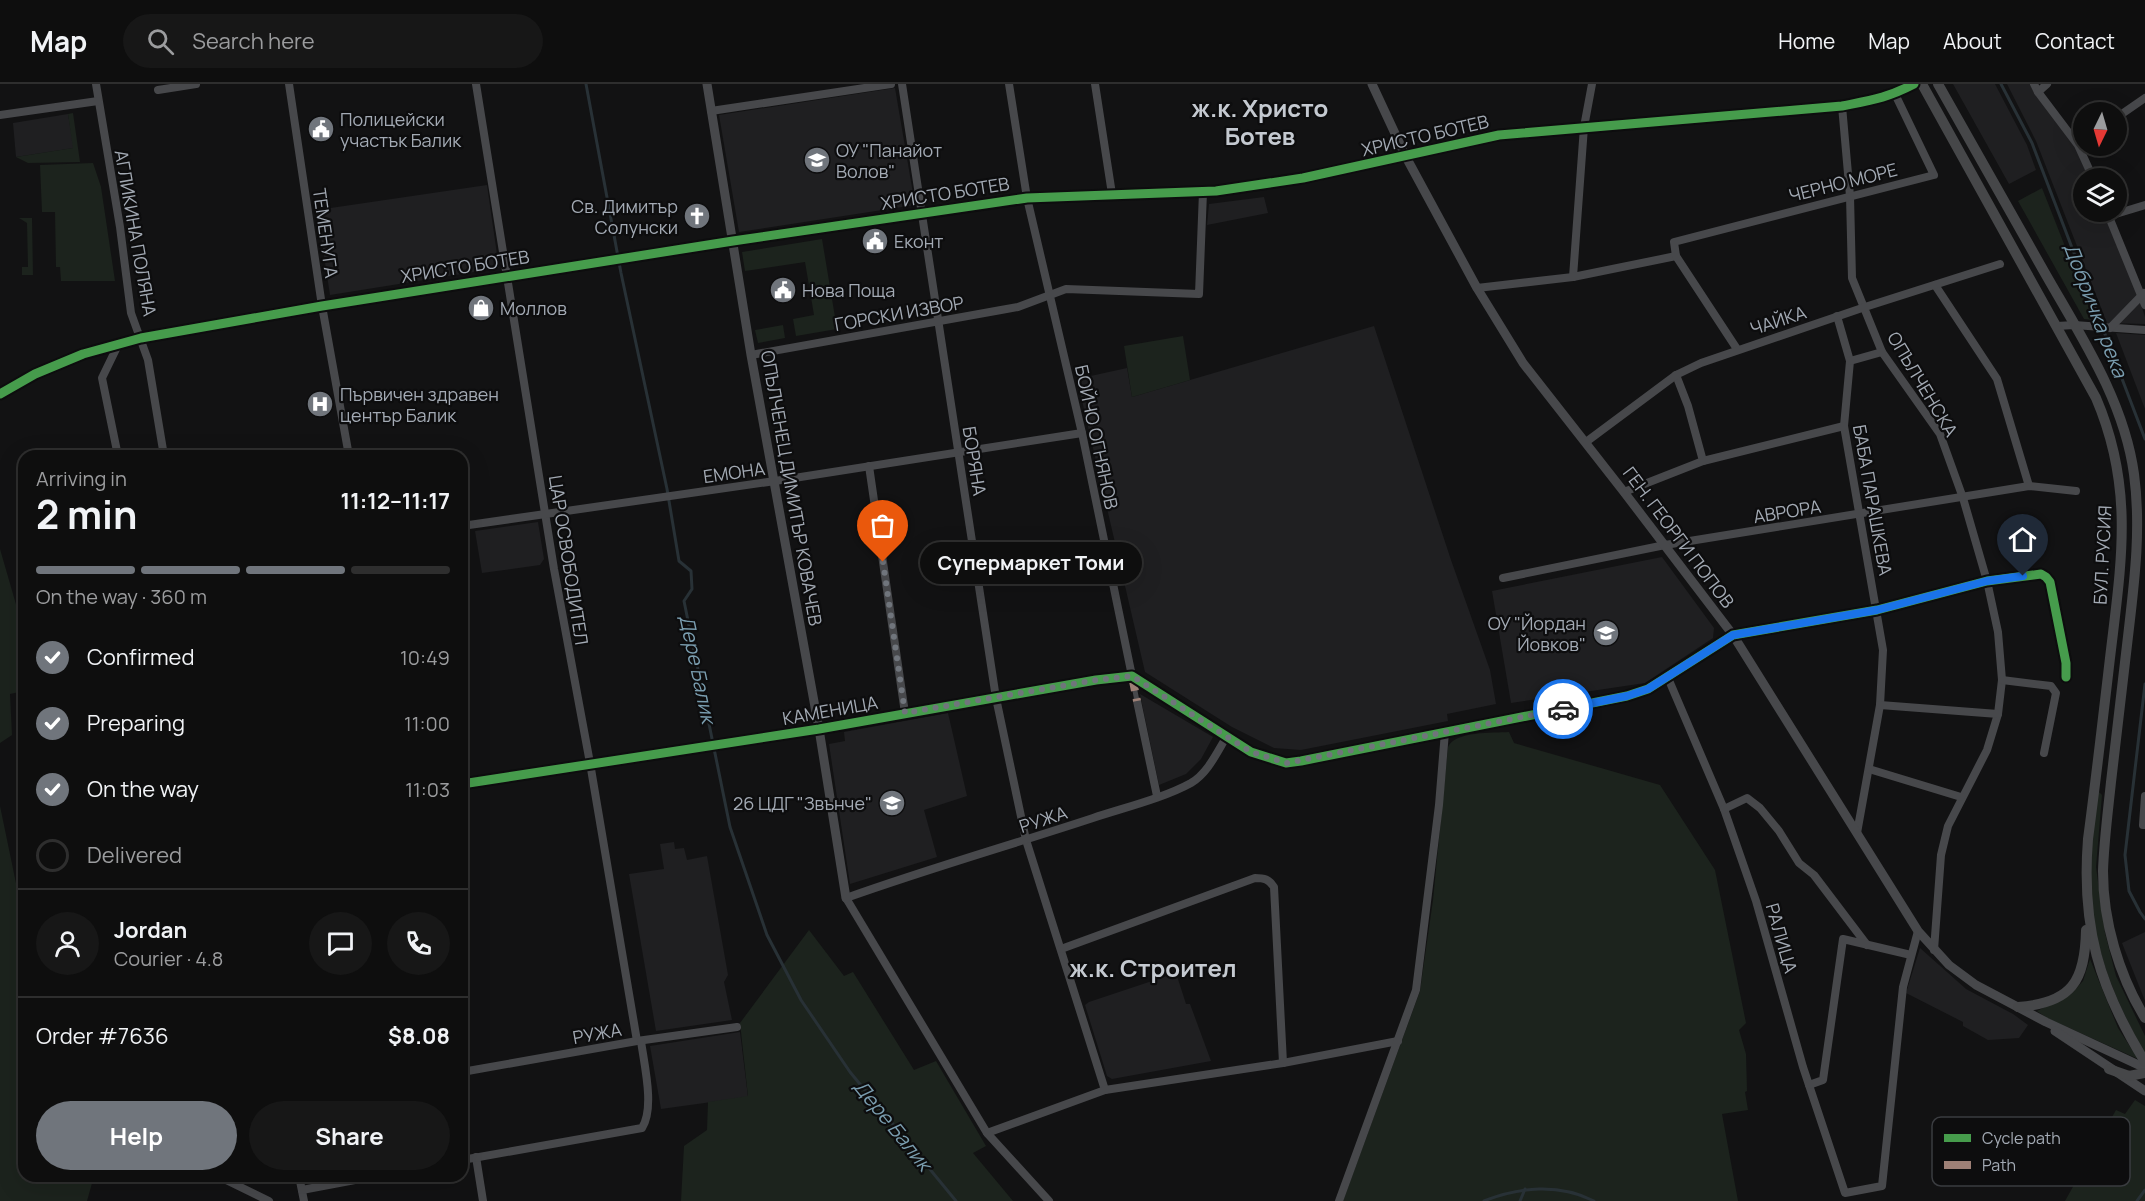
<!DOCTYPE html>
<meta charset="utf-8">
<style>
:root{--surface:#0e0e0e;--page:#171717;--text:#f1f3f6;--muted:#9b9c9e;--line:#2e2e2e;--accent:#70757c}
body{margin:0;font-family:Manrope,sans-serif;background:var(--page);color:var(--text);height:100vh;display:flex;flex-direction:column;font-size:22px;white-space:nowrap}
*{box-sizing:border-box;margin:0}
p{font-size:20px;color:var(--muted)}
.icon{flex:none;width:33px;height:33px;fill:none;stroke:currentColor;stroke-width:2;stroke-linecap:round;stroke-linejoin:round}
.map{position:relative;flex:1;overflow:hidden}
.sheet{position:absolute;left:18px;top:366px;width:450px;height:732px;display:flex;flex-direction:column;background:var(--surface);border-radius:18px;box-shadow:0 6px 24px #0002,0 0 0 2px var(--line)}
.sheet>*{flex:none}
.needle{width:39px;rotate:185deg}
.fabs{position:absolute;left:2073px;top:18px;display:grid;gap:12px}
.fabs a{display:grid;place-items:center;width:54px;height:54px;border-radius:50%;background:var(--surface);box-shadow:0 6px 24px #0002,0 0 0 2px var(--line);font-size:30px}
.pin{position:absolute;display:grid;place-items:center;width:51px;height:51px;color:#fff;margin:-62px -26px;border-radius:50% 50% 50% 0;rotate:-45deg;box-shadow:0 0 6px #0007}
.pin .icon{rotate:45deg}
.courier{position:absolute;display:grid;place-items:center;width:60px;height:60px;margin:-30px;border:4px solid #1a73e8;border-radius:50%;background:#fff;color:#222;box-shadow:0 2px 8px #0007}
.bubble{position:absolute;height:42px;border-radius:21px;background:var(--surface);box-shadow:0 6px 24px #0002,0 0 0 2px var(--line);font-size:20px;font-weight:700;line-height:42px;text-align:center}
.headline em{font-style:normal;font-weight:700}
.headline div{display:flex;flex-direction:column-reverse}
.headline{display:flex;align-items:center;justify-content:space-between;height:102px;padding:0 18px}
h1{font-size:39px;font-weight:700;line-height:45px}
.bar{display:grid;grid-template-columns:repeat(4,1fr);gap:9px 6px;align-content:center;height:72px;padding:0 18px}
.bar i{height:8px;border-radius:4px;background:var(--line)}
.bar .current{background:var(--accent)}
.bar p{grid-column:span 4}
.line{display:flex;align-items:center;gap:15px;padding:0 18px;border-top:2px solid var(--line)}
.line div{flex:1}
.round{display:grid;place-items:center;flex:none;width:63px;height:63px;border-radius:32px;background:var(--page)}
ol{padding:0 18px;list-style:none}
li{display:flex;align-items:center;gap:18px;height:66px}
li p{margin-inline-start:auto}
li .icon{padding:6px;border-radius:50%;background:var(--accent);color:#fff;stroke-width:4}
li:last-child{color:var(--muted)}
li i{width:33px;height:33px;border:3px solid var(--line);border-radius:50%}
.cta{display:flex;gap:12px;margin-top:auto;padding:12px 18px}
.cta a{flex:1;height:69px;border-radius:36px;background:var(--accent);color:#fff;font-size:24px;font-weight:700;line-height:69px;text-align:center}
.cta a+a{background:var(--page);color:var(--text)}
header{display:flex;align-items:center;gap:36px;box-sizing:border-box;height:84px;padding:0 30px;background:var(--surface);border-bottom:2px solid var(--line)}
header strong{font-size:28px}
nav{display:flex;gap:33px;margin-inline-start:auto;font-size:21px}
.search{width:420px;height:54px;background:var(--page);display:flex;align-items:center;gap:15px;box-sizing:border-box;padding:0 21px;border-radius:33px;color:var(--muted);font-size:22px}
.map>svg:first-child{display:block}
.built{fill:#1f1f21}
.green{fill:#1c231d}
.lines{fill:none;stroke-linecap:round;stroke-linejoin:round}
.stream{stroke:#283136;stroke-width:3}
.pedestrian{stroke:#47484b;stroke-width:5}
.minor{stroke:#47484b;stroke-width:8}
.tertiary{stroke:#47484b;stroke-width:9}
.secondary{stroke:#464749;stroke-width:10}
.quiet{stroke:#9e8076;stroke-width:8;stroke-dasharray:15 8;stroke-linecap:butt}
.cycleway-casing{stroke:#0d0d0e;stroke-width:13}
.cycleway{stroke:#469c4c;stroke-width:9}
.done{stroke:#70757c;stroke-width:6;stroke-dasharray:0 10.8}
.route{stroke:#1a73e8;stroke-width:8}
.labels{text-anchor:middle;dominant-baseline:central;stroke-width:4.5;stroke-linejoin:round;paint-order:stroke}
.poi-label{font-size:18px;fill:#a3aab4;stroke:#0d0d0e;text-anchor:start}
.street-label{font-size:18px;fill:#a3aab4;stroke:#0d0d0e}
.water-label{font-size:20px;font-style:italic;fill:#7a9daf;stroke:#0d0d0e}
.district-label{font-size:24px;font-weight:bold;fill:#c4c9d0;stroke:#0d0d0e}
.key{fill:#0d0d0e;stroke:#3a3c40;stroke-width:1.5}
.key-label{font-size:16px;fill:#a3aab4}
</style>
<header>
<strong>Map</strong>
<div class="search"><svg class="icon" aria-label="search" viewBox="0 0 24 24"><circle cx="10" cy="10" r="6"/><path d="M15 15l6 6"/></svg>Search here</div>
<nav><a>Home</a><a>Map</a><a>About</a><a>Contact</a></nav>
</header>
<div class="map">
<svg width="2145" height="1117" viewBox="0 0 2145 1117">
<rect width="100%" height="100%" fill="#121213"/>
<!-- built -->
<g class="built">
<path d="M1953 0H1995L2027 61 2036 86 2009 100Z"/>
<path d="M2007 0H2030L2075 62 2089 94H2084V128H2103L2138 211 2145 233V240L2107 239 2036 57Z"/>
<path d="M895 4 915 121 739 148 719 31Z"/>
<path d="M68 30 74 64 16 73 13 39Z"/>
<path d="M487 101 499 184 330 211 317 126Z"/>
<path d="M1264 113 1268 129 1207 141 1209 120Z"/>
<path d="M1374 242 1451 476 1490 586 1496 620 1447 630 1448 637 1301 666 1274 664 1232 643 1145 588 1077 295 1127 284 1132 313Z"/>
<path d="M2116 249 2145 251V325Z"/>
<path d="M538 438 544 475 540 481 482 489 475 447Z"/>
<path d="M1662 473 1714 544 1713 554 1645 599 1511 619 1492 507Z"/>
<path d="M1140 610 1213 653 1201 675 1186 690 1159 701Z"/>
<path d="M948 629 967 712 924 726 937 773 850 800 829 660 845 657 844 648Z"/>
<path d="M674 758 675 765 684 764 687 776 707 772 728 891 724 898 732 936 656 947 629 790 664 785 660 760Z"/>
<path d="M2145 848V917L2122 859Z"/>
<path d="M1920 864 1966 905 2013 930 2028 941 2019 954 1988 956 1963 942V938L1906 909Z"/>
<path d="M1176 889 1186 920H1190L1211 977 1112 995 1107 992 1085 921 1089 918Z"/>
<path d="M740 948 748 1013 661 1025 650 962Z"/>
</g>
<!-- green -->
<g class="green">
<path d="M73 29 80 78 28 79 16 73 73 64 68 30Z"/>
<path d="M93 79 101 103 115 197H61L60 183H56L55 128H42L40 81Z"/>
<path d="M2042 104 2094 236 2084 235 2018 117Z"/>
<path d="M19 134H32L33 191H22V183H28L27 139Z"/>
<path d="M822 155 837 245 796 252 793 235 814 231 805 178 745 187 742 168Z"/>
<path d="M783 241 785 254 758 259 755 246Z"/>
<path d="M1183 252 1190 296 1132 313 1124 262Z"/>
<path d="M0 465 24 548V607L10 610 12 651 0 659Z"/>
<path d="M1509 648 1514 659 1660 701 1715 786 1746 939 1739 946 1746 970 1747 1007 1745 1008 1748 1026 1722 1030 1738 1117H1343L1420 907 1433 816 1448 663C1455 647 1493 649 1509 648Z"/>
<path d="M2098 707 2102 711 2096 783 2105 849 2116 892 2145 952V969C2110 909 2085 842 2090 771 2092 749 2096 728 2098 707Z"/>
<path d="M0 722 17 804 24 811V1092H94L87 1117H0Z"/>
<path d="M809 846 844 892 853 888 914 986 936 977 986 1062 973 1069 1013 1117H681L684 1062 707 1046 708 1018 748 1012 740 939Z"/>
<path d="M2090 875 2118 944 2138 975 2047 934 2037 927 2071 910 2083 897Z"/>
<path d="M2135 1016 2145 1022V1117H2065L2116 1026 2125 1030Z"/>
</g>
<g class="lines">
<!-- stream -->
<g class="stream">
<path d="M586 0 621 189 667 405 679 477 691 487 692 505 684 517 730 743 767 851 801 916 850 988 956 1117"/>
<path d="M2001 0 2032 59 2145 355"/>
<path d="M2145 600 2125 771 2129 807 2140 828 2145 835"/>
<path d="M1484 1117C1519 1103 1559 1099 1594 1117"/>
<path d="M1520 1117 1525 1105"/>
<path d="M2137 1117 2145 1106"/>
</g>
<!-- pedestrian -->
<path class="pedestrian" d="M1132 592 1137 617"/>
<!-- minor -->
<g class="minor">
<path d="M96 0 120 143 131 229 148 276 164 372"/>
<path d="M289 0 322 222 349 372"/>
<path d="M476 0 554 485 590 679 637 957"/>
<path d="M902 0 996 614 1026 756 1105 1006"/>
<path d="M1009 0 1027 114 1082 349 1132 592"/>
<path d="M1095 0 1112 110"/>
<path d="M2034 0 2038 8 2078 61 2093 94"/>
<path d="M158 6 196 0"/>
<path d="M2038 8 2047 0"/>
<path d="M1842 22 1850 112 1852 194 1882 268 1940 350 1963 414 1987 497 1998 548 2002 596 1998 630 1987 666 1948 742 1941 771 1934 866"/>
<path d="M711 27 891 0"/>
<path d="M0 31 98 17"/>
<path d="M2116 34 2145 14"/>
<path d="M2107 128 2145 221"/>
<path d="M2109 132 2145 121"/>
<path d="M1573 193 1584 43 1592 0"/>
<path d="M1935 201 1997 295 2029 402"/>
<path d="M1477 204 1573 193 1676 172"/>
<path d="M1837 232 1850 277 1844 342 1883 566 1880 621 1857 749"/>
<path d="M2057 242 2074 241 2145 246"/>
<path d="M2110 244 2144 209"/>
<path d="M1737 265 1676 172 1674 158 1934 91 1895 10"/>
<path d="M751 271 1001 226 1018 223 1066 205 1199 210 1203 108"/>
<path d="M1850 277 1882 268"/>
<path d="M1676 291 1688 322 1703 377"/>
<path d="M1586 358 1676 291 1701 279 1865 223 2000 180"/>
<path d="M118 372 102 294 118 261"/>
<path d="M869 382 905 629"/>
<path d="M1624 408 1703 377 1844 342"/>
<path d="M462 442 775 397 1082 349"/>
<path d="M1503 494 1665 461 2029 402 2076 407"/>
<path d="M1668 594 1724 725 1756 817 1803 983 1845 1109 1882 1102 1903 903 1918 847"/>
<path d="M2002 596 2051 602 2056 609 2044 669"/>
<path d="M1137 617 1157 712"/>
<path d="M1880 621 1998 630"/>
<path d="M1869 685 1961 713"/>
<path d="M462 700 819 645 1096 596 1132 592 1251 668 1286 679 1301 677 1627 612 1648 605 1733 551 1877 526 1987 497 2041 490 2046 493 2050 498 2066 579V593"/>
<path d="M2145 712 2143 741H2145"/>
<path d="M1724 725 1747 714 1760 724 1779 747 1799 779 1814 791 1867 861"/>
<path d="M1061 865 1255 794C1264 794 1269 795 1274 803L1283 979"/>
<path d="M462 988 637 957 737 943"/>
<path d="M1809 1001 1823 996 1843 855 1911 871"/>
<path d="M987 1049 1105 1006 1283 979 1398 957"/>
<path d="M476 1073 483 1117"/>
<path d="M462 1076 642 1044C655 1024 644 980 641 957"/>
<path d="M193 1092 224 1095 269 1117"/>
<path d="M299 1092 304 1117"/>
<path d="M302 1106 376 1092"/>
<path d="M1049 1117 987 1049 846 814C927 785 1011 761 1093 734 1123 724 1164 714 1191 699 1208 689 1217 668 1227 652"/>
<path d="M1339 1117 1416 906 1439 721 1445 648"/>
</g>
<!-- tertiary -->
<g class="tertiary">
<path d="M707 0 751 271 819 645 846 814"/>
<path d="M1372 0 1406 73 1477 204 1523 279 1624 408 1733 551 1918 847 1949 881 1976 901 2046 938 2145 984"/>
<path d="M0 310 35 290 83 270 141 254 322 222 733 157 1027 114 1216 107 1303 94 1499 51 1842 22C1872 16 1887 14 1914 0"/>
<path d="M2055 947 2145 1007"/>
</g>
<!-- secondary -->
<g class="secondary">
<path d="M1922 0 2096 314C2135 405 2121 480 2110 574 2103 634 2096 695 2088 755 2081 843 2099 903 2145 978"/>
<path d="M1938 0C1974 64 2010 127 2046 191 2082 254 2124 317 2134 390 2141 442 2135 493 2129 544 2123 595 2117 647 2111 698 2108 727 2104 757 2103 787 2103 838 2119 891 2145 934"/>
<path d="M2018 923C2072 919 2085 897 2086 846"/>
<path d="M2109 985 2129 992 2145 989"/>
</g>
<!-- quiet -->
<path class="quiet" d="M1132 592 1137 617"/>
<defs>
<g id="cycleway">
<path d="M0 310 35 290 83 270 141 254 322 222 733 157 1027 114 1216 107 1303 94 1499 51 1842 22C1872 16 1887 14 1914 0"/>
<path d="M462 700 819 645 1096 596 1132 592 1251 668 1286 679 1301 677 1627 612 1648 605 1733 551 1877 526 1987 497 2041 490 2046 493 2050 498 2066 579V593"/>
</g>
</defs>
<!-- cycleway casing -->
<use href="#cycleway" class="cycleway-casing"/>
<!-- cycleway -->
<use href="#cycleway" class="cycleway"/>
</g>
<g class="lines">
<!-- done -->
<path class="done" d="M883 478 905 629 1096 596 1132 592 1251 668 1287 679 1563 625"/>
<!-- route -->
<path class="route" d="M1563 625 1627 612 1648 605 1733 551 1877 526 1987 497 2023 492"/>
</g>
<!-- icons -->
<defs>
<symbol id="civic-disc" viewBox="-11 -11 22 22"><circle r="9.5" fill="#70757c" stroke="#0d0d0e"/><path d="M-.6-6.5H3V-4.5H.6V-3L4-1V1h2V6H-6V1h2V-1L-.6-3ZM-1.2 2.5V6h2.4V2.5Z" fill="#fff"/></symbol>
<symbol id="school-disc" viewBox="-11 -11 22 22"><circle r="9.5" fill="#70757c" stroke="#0d0d0e"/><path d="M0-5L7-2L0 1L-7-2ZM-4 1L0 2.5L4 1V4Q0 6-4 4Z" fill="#fff"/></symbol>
<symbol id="church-disc" viewBox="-11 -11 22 22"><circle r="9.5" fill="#70757c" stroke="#0d0d0e"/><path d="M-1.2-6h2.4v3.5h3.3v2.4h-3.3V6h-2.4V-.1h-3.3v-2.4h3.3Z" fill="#fff"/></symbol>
<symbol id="shop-disc" viewBox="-11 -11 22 22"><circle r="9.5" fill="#70757c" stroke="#0d0d0e"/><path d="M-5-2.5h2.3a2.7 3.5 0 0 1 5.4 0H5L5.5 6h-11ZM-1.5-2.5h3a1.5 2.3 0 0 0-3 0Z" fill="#fff"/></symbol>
<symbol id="hospital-disc" viewBox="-11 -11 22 22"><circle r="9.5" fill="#70757c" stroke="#0d0d0e"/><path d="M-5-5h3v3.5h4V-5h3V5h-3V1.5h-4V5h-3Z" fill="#fff"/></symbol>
</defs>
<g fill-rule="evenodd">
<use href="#civic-disc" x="306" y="30" width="30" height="30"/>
<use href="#school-disc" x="802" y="61" width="30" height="30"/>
<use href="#church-disc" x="682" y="117" width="30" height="30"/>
<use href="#civic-disc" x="860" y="142" width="30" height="30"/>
<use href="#civic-disc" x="768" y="191" width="30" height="30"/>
<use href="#shop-disc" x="466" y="209" width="30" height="30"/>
<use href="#hospital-disc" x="305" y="305" width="30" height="30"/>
<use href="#school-disc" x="1591" y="534" width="30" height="30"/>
<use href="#school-disc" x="877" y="704" width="30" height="30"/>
</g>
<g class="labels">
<!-- poi labels -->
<g class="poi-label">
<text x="340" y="35">Полицейски<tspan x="340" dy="21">участък Балик</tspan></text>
<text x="836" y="66">ОУ "Панайот<tspan x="836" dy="21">Волов"</tspan></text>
<text x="678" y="122" text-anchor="end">Св. Димитър<tspan x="678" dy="21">Солунски</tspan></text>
<text x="894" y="157">Еконт</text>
<text x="802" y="206">Нова Поща</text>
<text x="500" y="224">Моллов</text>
<text x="340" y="310">Първичен здравен<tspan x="340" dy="21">център Балик</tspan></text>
<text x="1586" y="539" text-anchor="end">ОУ "Йордан<tspan x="1586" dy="21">Йовков"</tspan></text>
<text x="872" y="719" text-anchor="end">26 ЦДГ "Звънче"</text>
</g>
<!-- street labels -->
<g class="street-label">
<text transform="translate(1425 51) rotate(-13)">ХРИСТО БОТЕВ</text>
<text transform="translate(1843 98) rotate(-14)">ЧЕРНО МОРЕ</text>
<text transform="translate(945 109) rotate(-9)">ХРИСТО БОТЕВ</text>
<text transform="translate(136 149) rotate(80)">АГЛИКИНА ПОЛЯНА</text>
<text transform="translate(326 149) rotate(82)">ТЕМЕНУГА</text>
<text transform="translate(465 182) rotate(-9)">ХРИСТО БОТЕВ</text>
<text transform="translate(899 229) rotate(-10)">ГОРСКИ ИЗВОР</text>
<text transform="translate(1778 236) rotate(-18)">ЧАЙКА</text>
<text transform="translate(1923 300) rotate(59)">ОПЪЛЧЕНСКА</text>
<text transform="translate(1097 353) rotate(78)">БОЙЧО ОГНЯНОВ</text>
<text transform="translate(975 377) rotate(81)">БОРЯНА</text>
<text transform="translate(734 388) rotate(-8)">ЕМОНА</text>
<text transform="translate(792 404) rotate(80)">ОПЪЛЧЕНЕЦ ДИМИТЪР КОВАЧЕВ</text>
<text transform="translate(1873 416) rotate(80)">БАБА ПАРАШКЕВА</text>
<text transform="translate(1787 427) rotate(-9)">АВРОРА</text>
<text transform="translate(1679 453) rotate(53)">ГЕН. ГЕОРГИ ПОПОВ</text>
<text transform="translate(2102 471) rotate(-87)">БУЛ. РУСИЯ</text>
<text transform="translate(569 476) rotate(81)">ЦАР ОСВОБОДИТЕЛ</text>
<text transform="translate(830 626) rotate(-10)">КАМЕНИЦА</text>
<text transform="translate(1043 735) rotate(-18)">РУЖА</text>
<text transform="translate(1782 854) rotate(74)">РАЛИЦА</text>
<text transform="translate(597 949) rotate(-10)">РУЖА</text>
</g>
<!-- water labels -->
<g class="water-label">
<text transform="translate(2096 226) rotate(69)">Добричка река</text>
<text transform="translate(698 585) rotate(78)">Дере Балик</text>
<text transform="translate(893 1041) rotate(51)">Дере Балик</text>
</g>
<!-- district labels -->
<g class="district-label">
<text x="1260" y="23">ж.к. Христо<tspan x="1260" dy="28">Ботев</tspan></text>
<text x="1153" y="883">ж.к. Строител</text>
</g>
</g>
<!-- legend -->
<rect x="1932" y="1033" width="198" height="69" rx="9" class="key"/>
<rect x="1944" y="1050" width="27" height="8" fill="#469c4c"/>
<rect x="1944" y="1077" width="27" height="8" fill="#9e8076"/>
<g class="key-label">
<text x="1982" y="1060">Cycle path</text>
<text x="1982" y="1087">Path</text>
</g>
</svg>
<div class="fabs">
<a><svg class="needle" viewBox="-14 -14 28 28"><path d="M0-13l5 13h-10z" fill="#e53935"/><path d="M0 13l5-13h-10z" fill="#9b9c9e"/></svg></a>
<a><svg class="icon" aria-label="layers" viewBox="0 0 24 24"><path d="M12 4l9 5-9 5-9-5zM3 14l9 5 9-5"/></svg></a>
</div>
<div class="pin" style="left:883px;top:478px;background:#ea580c"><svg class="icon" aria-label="bag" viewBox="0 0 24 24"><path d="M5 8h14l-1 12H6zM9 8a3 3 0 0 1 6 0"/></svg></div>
<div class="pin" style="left:2023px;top:492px;background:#1f2937"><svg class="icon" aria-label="home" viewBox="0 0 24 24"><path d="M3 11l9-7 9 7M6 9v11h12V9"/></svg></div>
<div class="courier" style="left:1563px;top:625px"><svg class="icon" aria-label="car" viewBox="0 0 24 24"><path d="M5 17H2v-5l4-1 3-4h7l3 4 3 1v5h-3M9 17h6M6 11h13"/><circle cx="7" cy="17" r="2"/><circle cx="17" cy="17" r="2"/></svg></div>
<div class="bubble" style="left:920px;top:458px;width:222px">Супермаркет Томи</div>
<section class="sheet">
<div class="headline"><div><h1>2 min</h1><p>Arriving in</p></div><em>11:12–11:17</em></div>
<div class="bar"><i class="current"></i><i class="current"></i><i class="current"></i><i></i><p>On the way · 360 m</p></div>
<ol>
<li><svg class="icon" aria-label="check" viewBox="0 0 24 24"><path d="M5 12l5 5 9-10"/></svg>Confirmed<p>10:49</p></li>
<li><svg class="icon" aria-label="check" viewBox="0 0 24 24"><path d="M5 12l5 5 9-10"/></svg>Preparing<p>11:00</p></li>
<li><svg class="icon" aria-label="check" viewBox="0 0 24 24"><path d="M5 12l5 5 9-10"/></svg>On the way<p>11:03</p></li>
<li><i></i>Delivered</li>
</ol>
<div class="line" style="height:108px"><a class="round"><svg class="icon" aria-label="person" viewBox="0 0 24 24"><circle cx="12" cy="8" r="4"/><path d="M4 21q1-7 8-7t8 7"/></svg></a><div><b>Jordan</b><p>Courier · 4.8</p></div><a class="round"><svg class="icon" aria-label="chat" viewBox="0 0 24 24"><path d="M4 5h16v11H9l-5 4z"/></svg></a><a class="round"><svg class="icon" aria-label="phone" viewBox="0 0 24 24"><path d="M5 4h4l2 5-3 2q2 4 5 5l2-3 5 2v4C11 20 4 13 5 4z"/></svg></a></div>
<div class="line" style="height:78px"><div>Order #7636</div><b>$8.08</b></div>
<div class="cta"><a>Help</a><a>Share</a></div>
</section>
</div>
